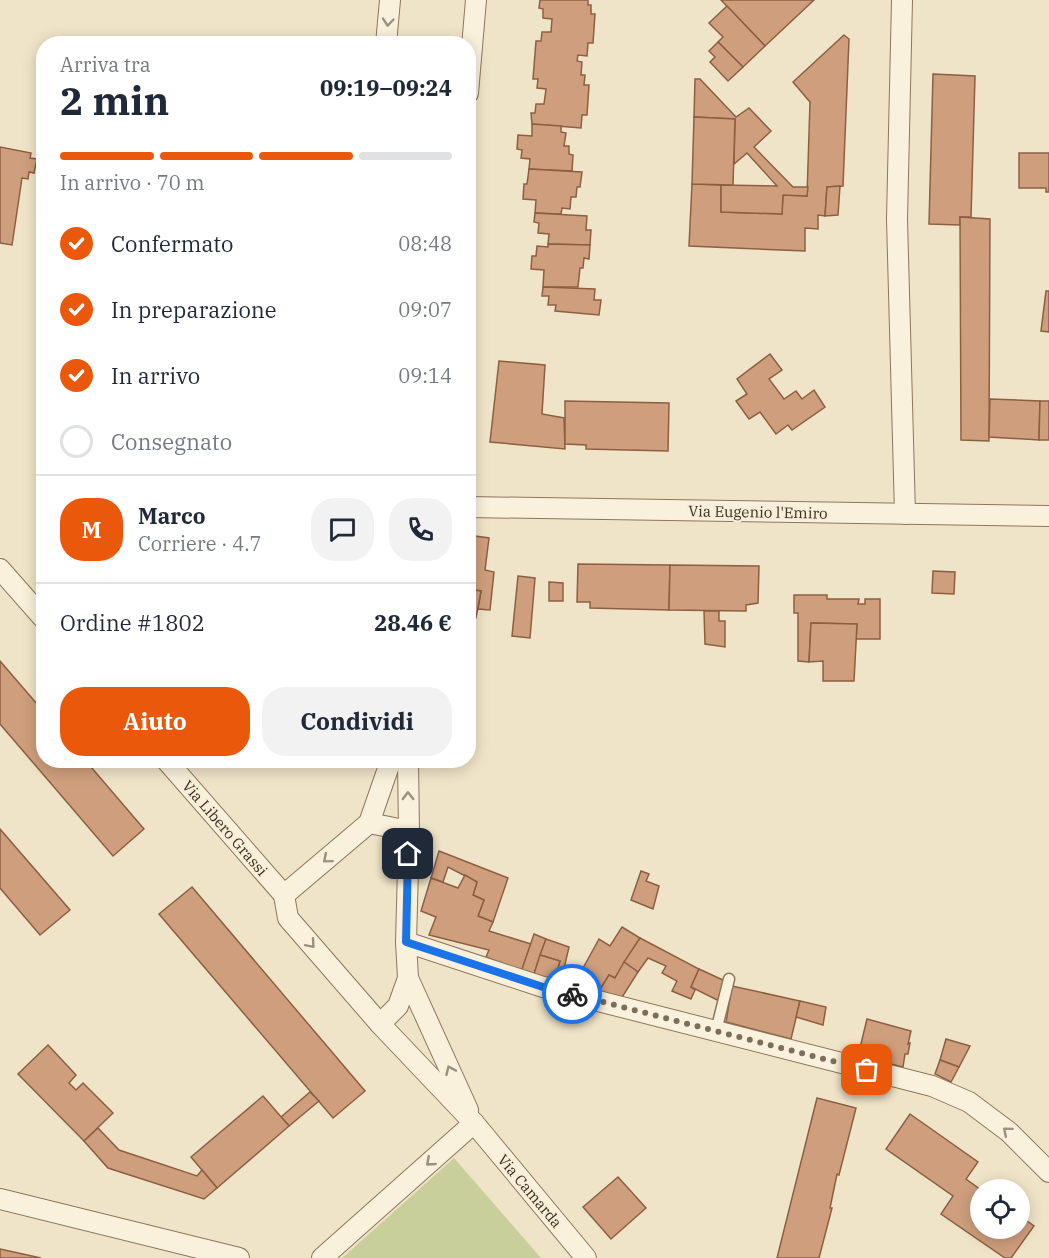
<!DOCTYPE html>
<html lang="it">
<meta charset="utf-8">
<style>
:root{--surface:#fff;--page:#f2f2f3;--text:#1f2937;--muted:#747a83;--line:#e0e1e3;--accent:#ea580c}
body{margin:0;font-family:"IBM Plex Serif",serif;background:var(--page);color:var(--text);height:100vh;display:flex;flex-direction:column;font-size:22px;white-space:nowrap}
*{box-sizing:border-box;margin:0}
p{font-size:20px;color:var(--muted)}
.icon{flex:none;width:33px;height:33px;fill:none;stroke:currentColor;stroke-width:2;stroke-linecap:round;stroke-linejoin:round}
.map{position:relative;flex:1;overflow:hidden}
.details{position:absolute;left:36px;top:36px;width:440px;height:732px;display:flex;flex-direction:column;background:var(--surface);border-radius:24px;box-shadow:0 3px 15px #0003}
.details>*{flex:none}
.tools{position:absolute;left:970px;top:1179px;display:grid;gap:12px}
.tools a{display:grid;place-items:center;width:60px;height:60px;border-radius:50%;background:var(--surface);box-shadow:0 3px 15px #0003;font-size:30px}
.pin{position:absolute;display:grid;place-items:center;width:51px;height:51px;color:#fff;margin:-26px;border-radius:12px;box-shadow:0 3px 9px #0006}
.courier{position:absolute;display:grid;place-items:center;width:60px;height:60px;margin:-30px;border:4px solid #1a73e8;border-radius:50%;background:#fff;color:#222;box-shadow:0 2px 8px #0007}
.overview em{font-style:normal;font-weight:800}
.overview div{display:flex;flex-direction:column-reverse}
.overview{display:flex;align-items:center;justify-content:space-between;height:102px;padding:0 24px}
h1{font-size:39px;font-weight:800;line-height:45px}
.bar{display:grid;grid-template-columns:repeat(4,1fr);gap:9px 6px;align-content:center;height:72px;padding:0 24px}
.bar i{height:8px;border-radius:4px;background:var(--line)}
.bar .on{background:var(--accent)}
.bar p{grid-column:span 4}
.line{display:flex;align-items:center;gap:15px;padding:0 24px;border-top:2px solid var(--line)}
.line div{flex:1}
.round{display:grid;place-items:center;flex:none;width:63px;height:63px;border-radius:24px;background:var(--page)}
ol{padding:0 24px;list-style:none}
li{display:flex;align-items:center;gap:18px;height:66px}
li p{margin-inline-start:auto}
li .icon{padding:6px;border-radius:50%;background:var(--accent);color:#fff;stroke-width:4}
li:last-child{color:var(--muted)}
li i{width:33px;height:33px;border:3px solid var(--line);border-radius:50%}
.cta{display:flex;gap:12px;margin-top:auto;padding:12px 24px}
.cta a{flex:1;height:69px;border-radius:24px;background:var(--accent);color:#fff;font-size:24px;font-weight:800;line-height:69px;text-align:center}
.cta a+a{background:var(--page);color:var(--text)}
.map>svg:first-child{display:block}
.green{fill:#c9cf9b}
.building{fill:#cf9f7d;stroke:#8d5f41;stroke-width:1.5}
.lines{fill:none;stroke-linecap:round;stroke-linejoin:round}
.lane-casing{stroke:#8d765c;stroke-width:13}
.street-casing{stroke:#8d765c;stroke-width:22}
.lane{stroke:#faf1dc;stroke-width:10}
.street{stroke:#faf1dc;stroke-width:20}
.oneway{stroke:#9c907e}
.done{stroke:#7c6e5b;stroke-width:6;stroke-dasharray:0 10.8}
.route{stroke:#1a73e8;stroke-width:8}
.labels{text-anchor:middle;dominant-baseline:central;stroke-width:4.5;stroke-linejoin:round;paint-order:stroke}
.street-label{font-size:15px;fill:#3d2e20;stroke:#f7eed8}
</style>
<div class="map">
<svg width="1049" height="1258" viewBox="0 0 1049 1258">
<rect width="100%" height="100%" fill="#f0e4c8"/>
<!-- green -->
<path class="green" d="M454 1158 541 1258H342Z"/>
<!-- building -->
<g class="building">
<path d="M540 0H588V5H591V14H595L593 43H588L587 56 578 55 577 61 582 62 581 75H585L584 85H589L587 115H582L581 128 532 124 531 113H535L536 104H544L546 89 537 88 538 79H533L536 41H541L542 32H551L552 19 543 18V9L539 8Z"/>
<path d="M721 0H814L765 46Z"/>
<path d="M727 6 765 46 743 67 718 42 723 37 709 23Z"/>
<path d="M844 35 849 39 843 186 827 187 825 216 818 215V229L805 228V251L689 246 692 184 721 185V212L782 214 783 195 807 196 810 102 793 82Z"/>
<path d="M718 42 743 67 728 81 710 62 715 57 709 51Z"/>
<path d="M933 74 975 76 971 217H960V225L929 224Z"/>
<path d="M695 79H700L736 117 749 108 771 131 754 147 793 187H808L807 196 783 195 782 214 721 212V185L777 186 747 153 734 164 735 119 694 117Z"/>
<path d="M694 117 735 119 733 185 692 184Z"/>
<path d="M532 124 561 126V132L566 133 564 146H569V154L573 155 572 171 529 169 530 159 521 158 522 150 517 149 518 135 532 136Z"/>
<path d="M0 147 31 153 30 158 37 159 34 173 29 172 28 179 22 178 12 245 0 243Z"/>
<path d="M1019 153H1049V192H1046V188H1019Z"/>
<path d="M529 169 582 172 580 187H577L576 197H571L570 209 562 208 561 214 535 213 536 200 523 199 524 184H527Z"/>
<path d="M840 186 838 215 825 216 827 187Z"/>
<path d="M535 213 587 216 586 230H591L590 245 548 244 549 234 538 233 539 223 534 222Z"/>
<path d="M960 217 990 219 989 441 961 440Z"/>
<path d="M548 244 590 245 589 259 584 258 583 268H580L578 287H543L544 270 531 269 532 256H536L537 246 548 247Z"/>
<path d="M543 287 595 289 594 300H601L599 315 555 311 556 305H548L549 296H542Z"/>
<path d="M1046 291H1049V332L1041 331Z"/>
<path d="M770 354 782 370 769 379 784 399 796 391 802 399 814 390 825 407 792 430 788 425 776 434 760 412 749 419 736 401 747 394 737 379Z"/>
<path d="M499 361 545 365 542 414 564 418 565 449 490 442Z"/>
<path d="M990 399 1040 401 1039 440 989 437Z"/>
<path d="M565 401 669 403 668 451 586 449V445L565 444Z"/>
<path d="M1040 401H1049V440H1039Z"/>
<path d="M468 535 489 538 485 570 494 572 490 610 478 609 481 591 468 589Z"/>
<path d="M578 564 670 565 669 610 590 608V602H577Z"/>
<path d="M670 565 759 566 758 603 746 605V611L669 610Z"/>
<path d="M933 571 955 572 954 594 932 593Z"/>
<path d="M518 576 535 578 530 638 512 636Z"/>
<path d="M549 582 563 583V601H549Z"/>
<path d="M468 589 481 591 476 618 468 621Z"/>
<path d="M794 595H827V599H859L858 604H865V599H880V639H856L857 624 811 623 809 662 798 661V613H794Z"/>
<path d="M704 611H719V621H725V647L705 644Z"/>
<path d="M811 623 857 624 854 681H823V661L809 662Z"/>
<path d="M0 661 44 712V760H85L144 829 113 856 0 724Z"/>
<path d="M0 829 70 910 40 935 0 888Z"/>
<path d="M439 851 508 878 493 922 478 916 484 900 473 895 477 882 448 867 443 882 431 878Z"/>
<path d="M641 871 649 874 646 881 659 886 653 909 631 900Z"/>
<path d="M465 875 477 882 473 895 484 900 478 916 493 922 489 931 531 944 521 972 486 957 489 950 429 935 436 917 421 911 431 878 458 888Z"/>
<path d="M192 887 365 1091 333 1118 159 914Z"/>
<path d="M622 927 640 938 615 978 609 975 599 991 577 979 599 939 610 946Z"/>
<path d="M534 934 546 939 533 977 521 972Z"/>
<path d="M640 938 699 969 691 987 695 990 691 999 672 991 677 981 662 973 666 966 648 958 638 972 624 962Z"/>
<path d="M546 939 569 947 560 986 553 984 560 961 540 955Z"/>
<path d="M540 955 560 961 553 984 533 977Z"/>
<path d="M624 962 638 972 619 1002 599 991 609 975 615 978Z"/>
<path d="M699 969 725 981 719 1001 691 987Z"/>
<path d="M732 986 800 1001 791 1039 726 1022Z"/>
<path d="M800 1001 826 1007 823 1025 796 1017Z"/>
<path d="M867 1019 911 1031 908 1044 910 1043 908 1054H905L903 1067 858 1056Z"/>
<path d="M946 1039 970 1046 959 1067 940 1060Z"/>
<path d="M48 1045 76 1075 69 1083 76 1090 83 1083 113 1113 84 1141 18 1074Z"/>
<path d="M940 1060 959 1067 951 1082 935 1074Z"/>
<path d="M310 1092 319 1101 289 1126 281 1117Z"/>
<path d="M263 1096 289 1126 217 1188 191 1157Z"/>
<path d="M817 1098 856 1108 839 1175 837 1174 830 1208H832L819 1258H777Z"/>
<path d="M910 1114 978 1162 966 1179 981 1190V1228H1020V1216L1034 1226 1011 1258H1005L941 1214 953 1196 886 1149Z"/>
<path d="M98 1128 119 1150 197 1176 202 1170 217 1188 204 1199 108 1168 84 1141Z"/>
<path d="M618 1177 646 1208 611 1239 583 1207Z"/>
<path d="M0 1249 41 1258H0Z"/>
</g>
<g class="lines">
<defs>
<path id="lane" d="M716 1031 729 979"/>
<g id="street">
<path d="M902 0 897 219 905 514"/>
<path d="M386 44 390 0"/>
<path d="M468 93 476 0"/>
<path d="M468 507 1049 516"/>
<path d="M0 569 44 619"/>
<path d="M166 760 284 895"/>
<path d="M369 823 409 831"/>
<path d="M284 895 288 918 380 1024 474 1123 586 1258"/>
<path d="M284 895 369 823 391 760"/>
<path d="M406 942 543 987 932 1086 969 1102 1009 1132 1049 1172"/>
<path d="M408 978 468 1110"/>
<path d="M380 1024 398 1006 408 978 406 942 409 831 408 760"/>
<path d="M0 1199 239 1258"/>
<path d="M322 1258 474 1123"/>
</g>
</defs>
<!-- lane casing -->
<use href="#lane" class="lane-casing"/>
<!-- street casing -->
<use href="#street" class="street-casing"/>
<!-- lane -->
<use href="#lane" class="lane"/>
<!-- street -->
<use href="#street" class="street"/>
</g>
<!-- one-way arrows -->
<defs><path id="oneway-chevron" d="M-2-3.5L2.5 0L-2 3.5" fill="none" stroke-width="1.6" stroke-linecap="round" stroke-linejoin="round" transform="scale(1.5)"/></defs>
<g class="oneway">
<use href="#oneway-chevron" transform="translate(388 22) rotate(95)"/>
<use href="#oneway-chevron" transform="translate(408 796) rotate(-91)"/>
<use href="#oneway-chevron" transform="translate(327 859) rotate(140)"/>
<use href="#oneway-chevron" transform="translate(311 944) rotate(49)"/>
<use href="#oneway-chevron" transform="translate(450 1070) rotate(-114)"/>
<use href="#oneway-chevron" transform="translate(1007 1131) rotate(-140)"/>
<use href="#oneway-chevron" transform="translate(430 1162) rotate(139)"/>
</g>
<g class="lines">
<!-- done -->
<path class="done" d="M572 994 867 1070"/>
<!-- route -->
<path class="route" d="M408 854 406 942 543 987 572 994"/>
</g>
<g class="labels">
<!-- street labels -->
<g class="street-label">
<text transform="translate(758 512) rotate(1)">Via Eugenio l'Emiro</text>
<text transform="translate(225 828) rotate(49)">Via Libero Grassi</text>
<text transform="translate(530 1191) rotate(50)">Via Camarda</text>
</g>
</g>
</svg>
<div class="tools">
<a><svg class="icon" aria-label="locate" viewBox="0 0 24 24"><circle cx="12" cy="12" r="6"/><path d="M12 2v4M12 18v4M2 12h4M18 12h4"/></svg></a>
</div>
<div class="pin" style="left:867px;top:1070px;background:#ea580c"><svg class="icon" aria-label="bag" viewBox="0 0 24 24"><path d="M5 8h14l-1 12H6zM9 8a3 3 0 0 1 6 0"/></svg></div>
<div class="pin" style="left:408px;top:854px;background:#1f2937"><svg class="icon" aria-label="home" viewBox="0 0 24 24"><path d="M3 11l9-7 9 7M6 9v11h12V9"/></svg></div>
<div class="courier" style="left:572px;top:994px"><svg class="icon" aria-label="bike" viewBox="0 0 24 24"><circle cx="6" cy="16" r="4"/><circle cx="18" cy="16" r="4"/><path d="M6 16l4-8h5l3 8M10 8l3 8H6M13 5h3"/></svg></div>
<section class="details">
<div class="overview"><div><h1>2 min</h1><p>Arriva tra</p></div><em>09:19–09:24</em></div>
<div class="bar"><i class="on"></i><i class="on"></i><i class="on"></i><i></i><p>In arrivo · 70 m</p></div>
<ol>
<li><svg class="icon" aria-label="check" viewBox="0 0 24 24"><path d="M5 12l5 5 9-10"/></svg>Confermato<p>08:48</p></li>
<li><svg class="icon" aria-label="check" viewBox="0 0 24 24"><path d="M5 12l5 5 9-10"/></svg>In preparazione<p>09:07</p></li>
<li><svg class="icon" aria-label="check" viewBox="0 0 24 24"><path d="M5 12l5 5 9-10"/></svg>In arrivo<p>09:14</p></li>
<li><i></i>Consegnato</li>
</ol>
<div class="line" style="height:108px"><b class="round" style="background:var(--accent);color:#fff">M</b><div><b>Marco</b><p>Corriere · 4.7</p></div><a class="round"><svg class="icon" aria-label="chat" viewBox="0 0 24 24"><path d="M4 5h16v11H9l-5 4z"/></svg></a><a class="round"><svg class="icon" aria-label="phone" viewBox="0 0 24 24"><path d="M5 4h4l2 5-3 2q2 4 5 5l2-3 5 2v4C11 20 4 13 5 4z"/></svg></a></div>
<div class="line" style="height:78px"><div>Ordine #1802</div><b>28.46 €</b></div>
<div class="cta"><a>Aiuto</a><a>Condividi</a></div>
</section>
</div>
